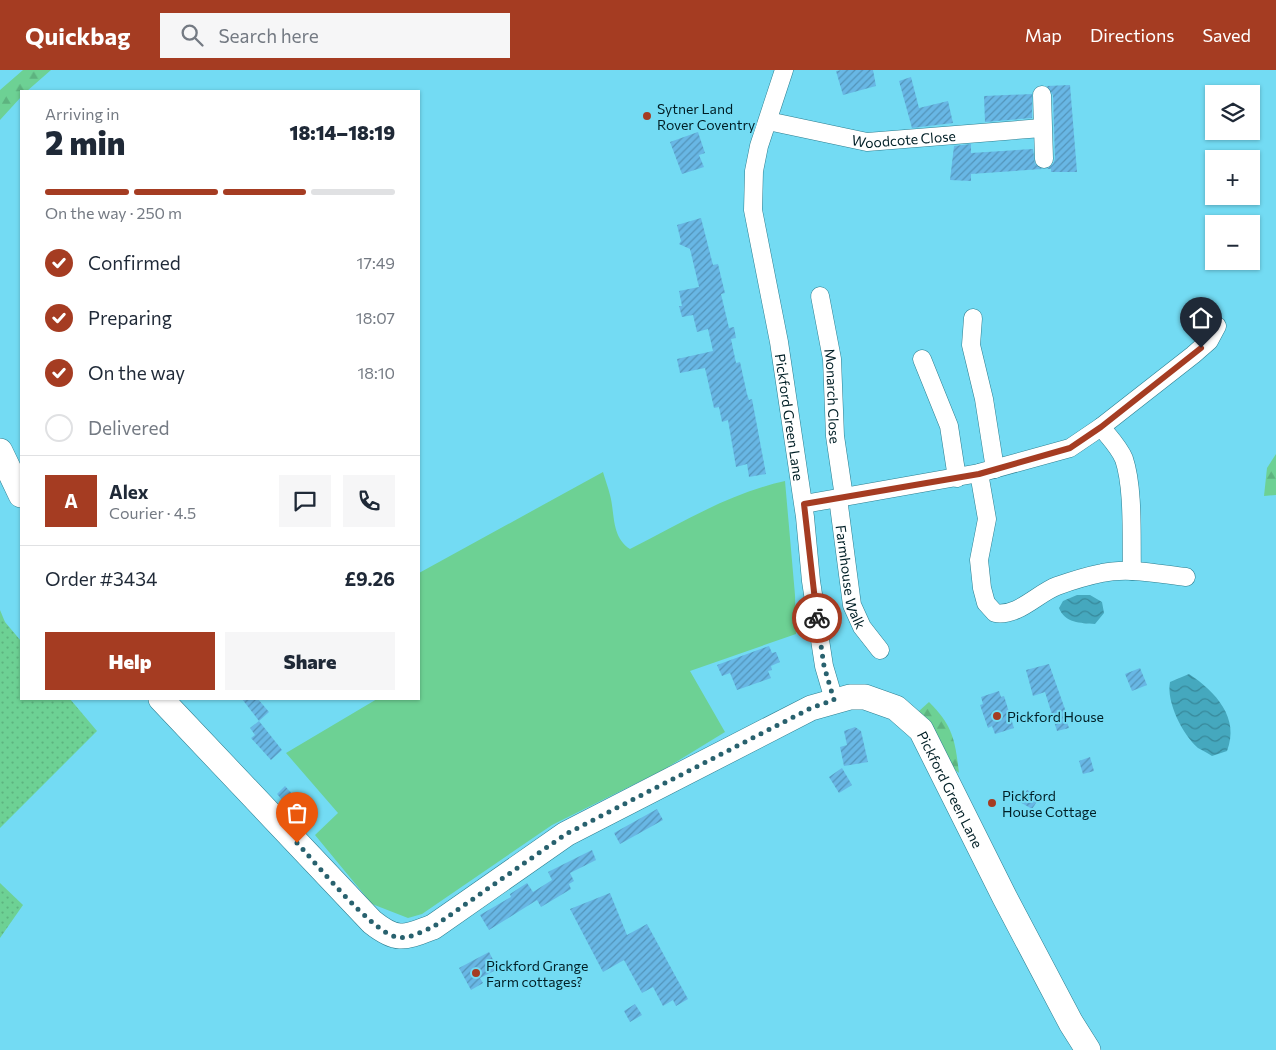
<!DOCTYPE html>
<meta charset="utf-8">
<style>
:root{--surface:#fff;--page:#f6f6f7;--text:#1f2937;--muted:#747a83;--line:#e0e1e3;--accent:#a53c22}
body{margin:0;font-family:Commissioner,sans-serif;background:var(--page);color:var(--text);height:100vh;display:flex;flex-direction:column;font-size:19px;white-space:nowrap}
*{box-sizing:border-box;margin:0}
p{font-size:16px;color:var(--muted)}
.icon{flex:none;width:28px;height:28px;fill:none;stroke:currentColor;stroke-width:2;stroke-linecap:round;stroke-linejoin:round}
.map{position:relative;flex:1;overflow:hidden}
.details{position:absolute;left:20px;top:20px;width:400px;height:610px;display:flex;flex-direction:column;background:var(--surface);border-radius:0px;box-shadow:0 1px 4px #0004}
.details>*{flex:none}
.tools{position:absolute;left:1205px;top:15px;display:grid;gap:10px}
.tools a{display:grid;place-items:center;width:55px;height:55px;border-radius:0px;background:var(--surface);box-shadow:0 1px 4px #0004;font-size:25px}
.pin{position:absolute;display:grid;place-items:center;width:42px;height:42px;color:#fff;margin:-51px -21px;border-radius:50% 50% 50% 0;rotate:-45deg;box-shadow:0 0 5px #0007}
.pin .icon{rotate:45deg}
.courier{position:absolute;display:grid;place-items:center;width:50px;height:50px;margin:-25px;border:4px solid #a53c22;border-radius:50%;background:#fff;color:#222;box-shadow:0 1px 6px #0007}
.overview em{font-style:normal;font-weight:800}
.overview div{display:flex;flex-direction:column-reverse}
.overview{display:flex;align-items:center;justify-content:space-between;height:85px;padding:0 25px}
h1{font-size:32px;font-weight:800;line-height:38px}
.bar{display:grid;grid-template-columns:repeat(4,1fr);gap:8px 5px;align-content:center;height:60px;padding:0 25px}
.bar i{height:6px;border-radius:4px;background:var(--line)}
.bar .on{background:var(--accent)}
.bar p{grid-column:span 4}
.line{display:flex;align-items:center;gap:12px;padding:0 25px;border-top:1px solid var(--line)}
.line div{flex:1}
.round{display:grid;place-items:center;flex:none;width:52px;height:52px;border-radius:0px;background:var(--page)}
ol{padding:0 25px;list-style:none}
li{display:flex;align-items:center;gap:15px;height:55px}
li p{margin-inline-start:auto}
li .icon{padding:5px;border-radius:50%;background:var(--accent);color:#fff;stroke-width:4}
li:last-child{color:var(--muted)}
li i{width:28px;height:28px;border:2px solid var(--line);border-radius:50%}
.cta{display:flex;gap:10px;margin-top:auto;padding:10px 25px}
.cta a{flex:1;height:58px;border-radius:0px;background:var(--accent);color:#fff;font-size:20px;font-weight:800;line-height:58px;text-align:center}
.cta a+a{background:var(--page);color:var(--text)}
header{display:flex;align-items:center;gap:30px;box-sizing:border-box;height:70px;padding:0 25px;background:var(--accent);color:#fff}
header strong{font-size:24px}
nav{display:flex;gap:28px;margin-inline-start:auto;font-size:18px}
.search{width:350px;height:45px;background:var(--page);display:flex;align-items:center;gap:12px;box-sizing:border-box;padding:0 18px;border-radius:0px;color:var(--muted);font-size:19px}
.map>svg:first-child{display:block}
.green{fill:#6dd194}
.forest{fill:url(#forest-firs)}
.park{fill:url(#park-dots)}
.water{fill:url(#water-waves)}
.building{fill:url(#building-hatch)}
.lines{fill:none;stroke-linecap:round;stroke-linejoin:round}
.street-casing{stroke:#2c7e90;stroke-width:19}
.secondary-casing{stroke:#2c7e90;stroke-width:26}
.street{stroke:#fff;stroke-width:18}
.secondary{stroke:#fff;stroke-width:25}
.done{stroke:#28616e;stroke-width:5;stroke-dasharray:0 9}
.route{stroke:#a53c22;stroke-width:6}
.poi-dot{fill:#a53c22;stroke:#73dbf3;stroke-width:2}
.labels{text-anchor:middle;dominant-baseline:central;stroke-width:4;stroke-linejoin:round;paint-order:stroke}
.poi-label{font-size:14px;fill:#001f26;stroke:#73dbf3;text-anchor:start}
.street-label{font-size:14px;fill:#001f26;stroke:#73dbf3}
</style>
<header>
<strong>Quickbag</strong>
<div class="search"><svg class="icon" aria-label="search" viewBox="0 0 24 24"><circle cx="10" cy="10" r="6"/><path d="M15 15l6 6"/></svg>Search here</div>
<nav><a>Map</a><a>Directions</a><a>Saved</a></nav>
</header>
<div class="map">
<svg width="1276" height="980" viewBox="0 0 1276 980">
<defs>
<pattern id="forest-firs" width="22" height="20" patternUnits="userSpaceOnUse" patternTransform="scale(1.25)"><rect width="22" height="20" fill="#6dd194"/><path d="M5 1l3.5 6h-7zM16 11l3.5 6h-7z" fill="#5db37f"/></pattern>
<pattern id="park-dots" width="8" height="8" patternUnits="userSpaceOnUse" patternTransform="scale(1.25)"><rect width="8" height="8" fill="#6dd194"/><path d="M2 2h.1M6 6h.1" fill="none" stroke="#5db37f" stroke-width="1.8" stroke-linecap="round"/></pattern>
<pattern id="water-waves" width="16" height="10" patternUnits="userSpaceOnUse" patternTransform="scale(1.25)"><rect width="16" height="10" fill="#45a8be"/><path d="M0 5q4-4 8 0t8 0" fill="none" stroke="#37889a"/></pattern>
<pattern id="building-hatch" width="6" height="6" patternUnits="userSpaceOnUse" patternTransform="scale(1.25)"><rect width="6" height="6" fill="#68b7e5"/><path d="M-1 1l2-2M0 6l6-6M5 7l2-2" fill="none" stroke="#5394b9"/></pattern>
</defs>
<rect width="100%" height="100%" fill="#73dbf3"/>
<!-- green -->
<path class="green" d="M603 402C605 409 608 417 610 425 615 443 611 467 630 479 682 453 727 424 785 411L795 525 796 564 690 601 725 662 663 700 552 755 422 844 408 848 372 834 315 765 338 743 286 683 377 629H419V503Z"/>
<!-- forest -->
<g class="forest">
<path d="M23 0H51L27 21H21V27L0 50V20Z"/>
<path d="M1276 384V425L1264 426 1267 398Z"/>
<path d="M929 632C953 656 955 670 959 703L954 699 919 641Z"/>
</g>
<!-- park -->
<g class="park">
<path d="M0 540 5 552 21 571V629H70L97 661 0 758Z"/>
<path d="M0 813 23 835 0 868Z"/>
</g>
<!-- water -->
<g class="water">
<path d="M1077 525H1090L1102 532 1104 543 1095 554C1080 553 1065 553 1059 538L1063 531Z"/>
<path d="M1189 604C1216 622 1240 648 1227 681L1212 686C1208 683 1203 681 1198 678 1183 665 1166 632 1170 612Z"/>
</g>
<!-- building -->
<g class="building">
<path d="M842 0H873L876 16 843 25 836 1Z"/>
<path d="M911 7 919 38 948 31 953 53 912 58 899 11Z"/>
<path d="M1070 15 1077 102H1051V99H1047L1053 94 1055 89 1053 25 1047 16Z"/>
<path d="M1032 24V48L985 52 984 26Z"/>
<path d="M698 62 705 83 699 85 704 97 682 104 670 72Z"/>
<path d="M971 74V83L1033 79 1035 94 1042 99 971 104V111L950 110 954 76Z"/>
<path d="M701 148 713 195 718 194 722 211 725 223 721 224 729 258 734 257 736 268 731 269 736 293 740 292 747 324 749 330 752 329 766 404 749 407 747 394 736 397 728 350 722 352 719 337 714 338 705 298 680 303 677 289 713 281 708 259 697 262 693 245 682 247 679 236H682L679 221 699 217 690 179 679 174 681 171 677 155Z"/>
<path d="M769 576 772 583 776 582 780 592 771 596 772 600 768 601 771 608 737 620 730 603 722 606 717 595Z"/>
<path d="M1049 594 1066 642 1064 643 1069 658 1057 661 1045 622 1033 626 1026 600Z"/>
<path d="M1140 598 1147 615 1132 621 1125 604Z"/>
<path d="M999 621 1001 627 1004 626 1014 658 995 664 992 656 988 658 980 635 983 634 981 627Z"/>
<path d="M242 629H258L269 642 259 651Z"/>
<path d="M259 651 282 680 271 690 251 668 255 665 250 658Z"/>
<path d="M855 657 861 661 868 692 844 696 840 677 847 675 844 661Z"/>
<path d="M1090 687 1094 701 1083 704 1079 691Z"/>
<path d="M842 698 852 715 839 723 829 707Z"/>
<path d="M285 716 306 739 297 747 277 724Z"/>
<path d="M1027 720 1040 727 1032 739 1020 732Z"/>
<path d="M657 739 663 750 620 774 614 763Z"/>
<path d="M592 780 596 790 570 803 574 811 569 814 571 819 541 837 537 830 489 860 480 845 511 827 510 824 527 813 533 822 552 810 548 802Z"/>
<path d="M610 823 627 865 647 854 688 929 676 936 673 930 663 936 653 917 642 923 624 890 603 902 570 839Z"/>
<path d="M489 882 498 899 480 908 483 913 471 920 459 898Z"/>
<path d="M635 934 642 945 630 952 624 941Z"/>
</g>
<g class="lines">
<defs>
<g id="street">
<path id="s1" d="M784 0 759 76 754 101 753 140 779 272 805 447 811 511 824 596 834 630"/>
<path d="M1042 25 1044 89"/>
<path id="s2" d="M768 51 867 72 1042 58"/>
<path id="s3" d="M820 226 832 289 835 366 844 427"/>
<path d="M973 248 971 275 984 329 995 399"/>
<path d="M922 289 949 356 957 408"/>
<path d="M1101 357C1109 367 1119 377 1124 389 1134 419 1131 469 1132 501"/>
<path d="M979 403 987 449 979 490 982 518 986 533 995 543C1018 547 1038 523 1057 516 1071 511 1087 506 1102 503 1128 497 1159 504 1186 507"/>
<path id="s4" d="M838 428 852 535 862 557 880 580"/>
<path d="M804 434 979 403 1070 378 1101 357 1193 285 1209 271 1217 256"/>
</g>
<g id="secondary">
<path d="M0 381 21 425"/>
<path id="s5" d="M161 629 372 852C397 872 404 868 433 857L566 764 811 638 850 627H865L896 638 921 660 1005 828 1071 953 1088 980"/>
</g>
</defs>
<!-- street casing -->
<use href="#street" class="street-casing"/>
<!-- secondary casing -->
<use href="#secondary" class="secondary-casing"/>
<!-- street -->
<use href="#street" class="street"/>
<!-- secondary -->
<use href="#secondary" class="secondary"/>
</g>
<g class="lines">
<!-- done -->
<path class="done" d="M297 773C317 794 371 861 396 867 408 870 422 861 433 857L566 764 811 638 834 630 824 596 817 548"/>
<!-- route -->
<path class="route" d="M817 548 804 434 979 404 1070 378 1101 357 1201 278"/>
</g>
<!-- markers -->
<g class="poi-dot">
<circle cx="647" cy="46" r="5"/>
<circle cx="997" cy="646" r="5"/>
<circle cx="992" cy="733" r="5"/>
<circle cx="476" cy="903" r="5"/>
</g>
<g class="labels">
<!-- poi labels -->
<g class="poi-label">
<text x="657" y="38">Sytner Land<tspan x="657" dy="16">Rover Coventry</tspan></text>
<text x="1007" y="646">Pickford House</text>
<text x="1002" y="725">Pickford<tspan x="1002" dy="16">House Cottage</tspan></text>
<text x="486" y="895">Pickford Grange<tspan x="486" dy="16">Farm cottages?</tspan></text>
</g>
<!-- street labels -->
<g class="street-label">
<text stroke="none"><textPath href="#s2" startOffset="138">Woodcote Close</textPath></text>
<text stroke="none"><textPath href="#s3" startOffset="101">Monarch Close</textPath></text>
<text stroke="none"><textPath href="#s1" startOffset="355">Pickford Green Lane</textPath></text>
<text stroke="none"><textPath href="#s4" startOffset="80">Farmhouse Walk</textPath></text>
<text stroke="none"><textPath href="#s5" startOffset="999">Pickford Green Lane</textPath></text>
</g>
</g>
</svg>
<div class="tools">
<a><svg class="icon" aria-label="layers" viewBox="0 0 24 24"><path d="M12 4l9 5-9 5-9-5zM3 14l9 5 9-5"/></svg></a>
<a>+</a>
<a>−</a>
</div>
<div class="pin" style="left:297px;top:773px;background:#ea580c"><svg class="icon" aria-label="bag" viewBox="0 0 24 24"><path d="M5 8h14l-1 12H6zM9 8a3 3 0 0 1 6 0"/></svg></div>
<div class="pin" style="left:1201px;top:278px;background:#1f2937"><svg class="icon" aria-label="home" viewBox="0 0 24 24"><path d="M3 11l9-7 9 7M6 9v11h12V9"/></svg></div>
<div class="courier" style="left:817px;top:548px"><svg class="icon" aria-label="bike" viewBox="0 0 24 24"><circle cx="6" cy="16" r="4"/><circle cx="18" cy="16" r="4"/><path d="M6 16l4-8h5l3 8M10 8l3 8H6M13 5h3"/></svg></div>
<section class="details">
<div class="overview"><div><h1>2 min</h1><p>Arriving in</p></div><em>18:14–18:19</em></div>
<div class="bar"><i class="on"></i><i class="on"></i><i class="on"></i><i></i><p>On the way · 250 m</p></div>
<ol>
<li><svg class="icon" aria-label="check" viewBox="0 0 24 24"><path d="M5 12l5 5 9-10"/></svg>Confirmed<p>17:49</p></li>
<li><svg class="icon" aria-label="check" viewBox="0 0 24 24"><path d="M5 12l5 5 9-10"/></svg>Preparing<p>18:07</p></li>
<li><svg class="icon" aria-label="check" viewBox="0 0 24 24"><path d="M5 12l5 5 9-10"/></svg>On the way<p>18:10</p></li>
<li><i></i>Delivered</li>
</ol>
<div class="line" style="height:90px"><b class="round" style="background:var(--accent);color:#fff">A</b><div><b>Alex</b><p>Courier · 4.5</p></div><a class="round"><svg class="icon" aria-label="chat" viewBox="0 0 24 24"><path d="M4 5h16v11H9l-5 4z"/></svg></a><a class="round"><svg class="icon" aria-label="phone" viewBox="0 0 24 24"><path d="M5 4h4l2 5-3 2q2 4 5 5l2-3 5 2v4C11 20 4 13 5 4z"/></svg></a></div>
<div class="line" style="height:65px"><div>Order #3434</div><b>£9.26</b></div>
<div class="cta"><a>Help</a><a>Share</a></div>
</section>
</div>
